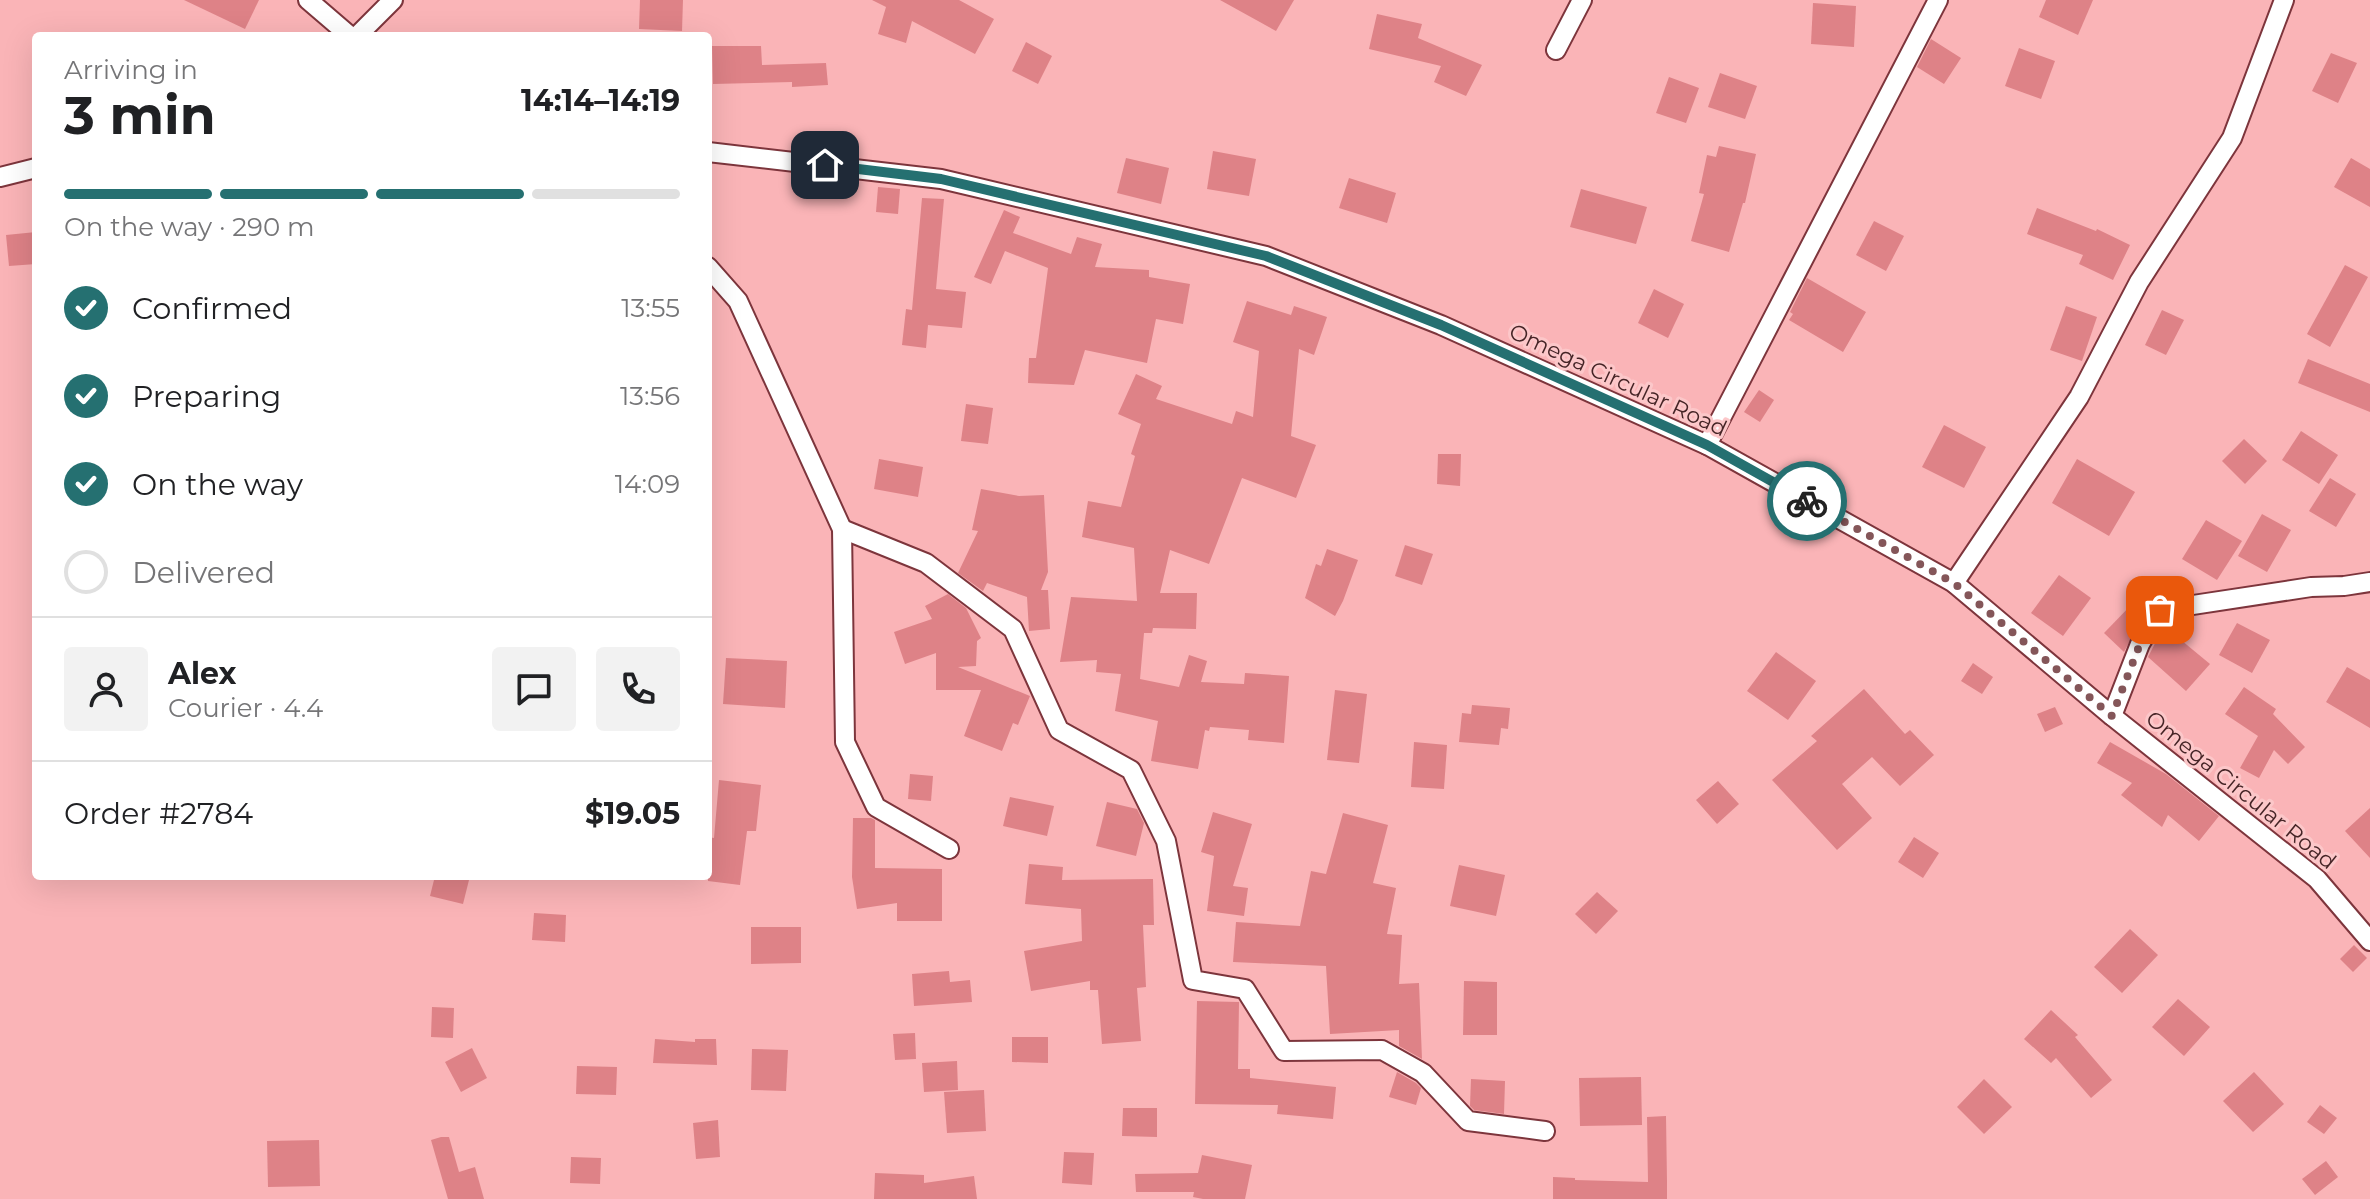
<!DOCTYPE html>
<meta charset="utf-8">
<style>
:root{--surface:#fff;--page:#f2f2f2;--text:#202124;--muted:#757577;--line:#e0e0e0;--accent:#257071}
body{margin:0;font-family:Montserrat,sans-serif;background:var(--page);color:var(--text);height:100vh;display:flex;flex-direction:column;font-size:30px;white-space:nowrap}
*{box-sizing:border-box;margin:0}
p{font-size:26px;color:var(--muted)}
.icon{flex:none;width:44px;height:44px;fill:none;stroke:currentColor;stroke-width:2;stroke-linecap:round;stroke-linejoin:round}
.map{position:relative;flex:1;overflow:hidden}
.sheet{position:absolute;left:32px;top:32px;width:680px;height:848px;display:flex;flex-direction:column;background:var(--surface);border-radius:8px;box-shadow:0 8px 32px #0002}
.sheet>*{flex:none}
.pin{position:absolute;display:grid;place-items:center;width:68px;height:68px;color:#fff;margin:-34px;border-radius:16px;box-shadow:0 4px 12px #0006}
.courier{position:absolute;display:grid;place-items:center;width:80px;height:80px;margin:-40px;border:6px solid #257071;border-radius:50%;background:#fff;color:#222;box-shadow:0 2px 10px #0007}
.overview em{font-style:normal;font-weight:700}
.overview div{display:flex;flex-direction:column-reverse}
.overview{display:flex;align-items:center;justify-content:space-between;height:136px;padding:0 32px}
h1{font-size:52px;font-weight:700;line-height:60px}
.bar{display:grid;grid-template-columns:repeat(4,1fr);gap:12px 8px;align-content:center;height:96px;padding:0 32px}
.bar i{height:10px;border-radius:6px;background:var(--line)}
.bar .on{background:var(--accent)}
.bar p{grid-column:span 4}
.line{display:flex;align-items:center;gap:20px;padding:0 32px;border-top:2px solid var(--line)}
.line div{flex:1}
.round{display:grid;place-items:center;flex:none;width:84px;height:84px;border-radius:8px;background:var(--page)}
ol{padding:0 32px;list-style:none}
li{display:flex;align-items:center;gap:24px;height:88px}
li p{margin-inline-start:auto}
li .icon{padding:8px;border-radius:50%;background:var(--accent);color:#fff;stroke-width:4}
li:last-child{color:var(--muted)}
li i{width:44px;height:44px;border:4px solid var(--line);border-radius:50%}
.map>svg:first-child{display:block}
.building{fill:#de8287}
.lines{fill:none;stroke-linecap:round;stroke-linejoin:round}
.minor-casing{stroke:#7d353c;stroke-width:22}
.minor{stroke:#fff;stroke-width:18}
.done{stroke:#845659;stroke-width:8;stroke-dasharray:0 14.4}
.route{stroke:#257071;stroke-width:10}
.labels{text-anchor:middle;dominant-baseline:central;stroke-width:6;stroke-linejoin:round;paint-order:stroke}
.street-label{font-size:22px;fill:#452426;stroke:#fcc7c9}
</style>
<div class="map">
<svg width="2370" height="1199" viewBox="0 0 2370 1199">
<rect width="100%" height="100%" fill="#fab4b7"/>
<!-- building -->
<g class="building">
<path d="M184 0H259L245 29Z"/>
<path d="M640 0H683L682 31 639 29Z"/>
<path d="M872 0H959L994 19 975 54 912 21 906 43 878 34 886 7Z"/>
<path d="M1220 0H1294L1276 31Z"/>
<path d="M2046 0H2093L2078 35 2039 17Z"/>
<path d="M1813 3 1856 6 1854 47 1811 44Z"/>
<path d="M1377 14 1422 24 1418 38 1482 65 1466 96 1434 82 1441 66 1369 49Z"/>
<path d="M1931 39 1961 58 1944 84 1917 67Z"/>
<path d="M1026 42 1052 56 1038 84 1012 71Z"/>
<path d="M712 46H761L762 65 826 63 828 85 792 87V82L713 84Z"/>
<path d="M2019 48 2055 61 2041 99 2005 86Z"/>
<path d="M2331 53 2357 63 2338 103 2312 91Z"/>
<path d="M1720 73 1757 86 1745 119 1708 107Z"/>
<path d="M1669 77 1699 88 1686 123 1656 113Z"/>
<path d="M1719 146 1756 154 1745 203H1743L1729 252 1691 241 1704 194 1699 193 1707 155 1716 157Z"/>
<path d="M1213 151 1256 159 1249 196 1207 189Z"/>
<path d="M1126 158 1169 168 1161 204 1117 193Z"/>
<path d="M2351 158 2370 169V207L2334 187Z"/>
<path d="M1349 178 1396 193 1387 223 1339 208Z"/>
<path d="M878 187 900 189 898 214 876 212Z"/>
<path d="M1581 189 1647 207 1636 244 1570 227Z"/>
<path d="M922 198 944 199 936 289 966 292 962 328 928 325 926 348 902 345 906 309 912 310Z"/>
<path d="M2037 208 2096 231 2097 229 2130 245 2113 280 2079 264 2083 255 2027 234Z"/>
<path d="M1004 210 1020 217 1013 233 1071 254 1077 237 1102 244 1095 267 1149 270V277L1190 284 1183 324 1156 319 1147 363 1085 350 1074 385 1028 383 1029 358H1036L1048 268 1005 251 991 284 974 277Z"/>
<path d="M1874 221 1904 236 1886 271 1856 255Z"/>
<path d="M36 232V264L9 266 6 235Z"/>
<path d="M2345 265 2368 277 2330 347 2307 334Z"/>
<path d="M1807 278 1866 312 1843 352 1789 320 1793 314 1790 312Z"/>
<path d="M1654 289 1684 304 1668 338 1638 323Z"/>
<path d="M1247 301 1291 315 1294 306 1327 317 1314 355 1299 349 1291 436 1316 445 1296 498 1242 478 1209 564 1170 550 1160 593H1197L1196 629 1153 628 1152 633H1144L1140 679 1179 687 1189 655 1207 661 1201 682 1244 684 1245 673 1289 676 1284 743 1248 740 1249 730 1210 727 1209 731 1205 730 1198 769 1151 761 1158 721 1115 711 1121 674 1096 672 1097 660 1060 662 1071 597 1137 601 1134 548 1082 537 1088 501 1121 507 1135 456 1131 454 1141 424 1118 414 1136 374 1162 386 1156 399 1232 424 1236 411 1253 417 1259 351 1233 342Z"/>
<path d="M2066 306 2097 317 2082 361 2050 350Z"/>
<path d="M2162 310 2184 320 2166 355 2145 345Z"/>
<path d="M2308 359 2370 384V412L2298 383Z"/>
<path d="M1759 390 1774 400 1760 422 1744 412Z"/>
<path d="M966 404 993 408 988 444 961 441Z"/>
<path d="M1944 425 1986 447 1964 488 1922 467Z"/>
<path d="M2301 431 2338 455 2319 484 2282 460Z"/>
<path d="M2244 439 2267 461 2245 484 2222 461Z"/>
<path d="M1438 454H1461L1460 486 1437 484Z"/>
<path d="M879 459 923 467 918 497 874 489Z"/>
<path d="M2077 459 2135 492 2109 536 2052 503Z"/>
<path d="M2330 478 2356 494 2336 527 2309 511Z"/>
<path d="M981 489 1019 496 1044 495 1048 572 1041 590H1048L1050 629 1029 631 1027 597 987 583 983 591 958 573 978 531 972 530Z"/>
<path d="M2262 514 2291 530 2267 572 2238 556Z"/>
<path d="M2206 520 2242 541 2217 580 2182 559Z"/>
<path d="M1405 545 1433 554 1422 585 1395 576Z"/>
<path d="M1327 549 1358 560 1343 601 1335 616 1305 598 1316 564 1321 566Z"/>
<path d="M2059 575 2091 598 2063 636 2031 613Z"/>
<path d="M948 594 966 608 981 638 977 641 976 666 958 667 1030 696 1018 725 1013 723 1002 751 964 736 981 690H936V653L905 664 894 632 932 619 925 606Z"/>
<path d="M2136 600 2146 610 2124 652 2104 633Z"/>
<path d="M2237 623 2270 640 2252 673 2219 655Z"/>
<path d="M2164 626 2210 664 2186 691 2148 657Z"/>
<path d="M1776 652 1816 681 1788 720 1747 691Z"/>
<path d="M726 658 787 661 785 708 723 704Z"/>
<path d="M1973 663 1993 677 1982 694 1961 681Z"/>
<path d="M2347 667 2370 680V728L2326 702Z"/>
<path d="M2244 687 2276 709 2273 714 2305 747 2288 764 2274 750 2259 778 2240 768 2258 736 2225 714Z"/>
<path d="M1864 689 1905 734 1910 730 1934 755 1900 786 1872 757 1842 784 1872 818 1837 850 1772 780 1817 741 1811 736Z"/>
<path d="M1335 690 1367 694 1359 763 1327 760Z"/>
<path d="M1472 705 1510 708 1508 729 1501 728 1499 745 1459 742 1462 713 1471 714Z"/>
<path d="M2055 707 2063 724 2045 732 2037 714Z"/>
<path d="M1414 742 1447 745 1444 789 1411 787Z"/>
<path d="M2110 742 2166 774 2219 816 2199 841 2168 815 2162 827 2121 795 2132 783 2097 763Z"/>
<path d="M910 774 933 776 931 801 908 799Z"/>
<path d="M719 780 761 785 756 831H747L740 885 708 881V837L714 838Z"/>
<path d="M1718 781 1739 804 1717 824 1696 800Z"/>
<path d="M1010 797 1054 806 1047 836 1003 826Z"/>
<path d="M1107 802 1137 809 1144 823 1136 856 1096 846Z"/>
<path d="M2370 808V858L2345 831Z"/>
<path d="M1213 812 1252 824 1233 886 1248 888 1244 916 1207 911 1214 856 1201 852Z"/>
<path d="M1343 813 1388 825 1373 883 1396 888 1387 934 1402 935 1399 984 1419 983 1422 1059 1399 1046V1030L1330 1034 1326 966 1233 962 1236 922 1300 926 1311 871 1326 874Z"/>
<path d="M853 818H871L875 820V868L942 869V921H897V903L857 909 852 877Z"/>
<path d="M1914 837 1939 853 1923 878 1898 862Z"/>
<path d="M1029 864 1063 867 1062 880 1153 879 1154 925H1143L1146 987 1137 988 1141 1041 1102 1044 1098 990H1090V981L1031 991 1024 951 1082 941 1081 909 1025 904Z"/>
<path d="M1459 865 1505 875 1496 916 1450 906Z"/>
<path d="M435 876H470L463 904 430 896Z"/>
<path d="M1597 892 1618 911 1596 934 1575 914Z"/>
<path d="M534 913 566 915 565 942 532 940Z"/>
<path d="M751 927H801V963L751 964Z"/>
<path d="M2130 929 2158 955 2122 993 2094 967Z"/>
<path d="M2354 945 2367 958 2353 972 2340 959Z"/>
<path d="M949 971 950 982 970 980 972 1002 914 1006 912 974Z"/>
<path d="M1464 981 1497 982V1035H1463Z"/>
<path d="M2178 999 2210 1027 2184 1056 2152 1027Z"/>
<path d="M1197 1001 1239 1002 1238 1069H1250V1078L1336 1087 1333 1119 1277 1114 1278 1105 1195 1104Z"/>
<path d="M432 1007 454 1008 453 1038 431 1037Z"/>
<path d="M2051 1010 2078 1035 2075 1037 2112 1080 2091 1098 2056 1058 2051 1063 2024 1039Z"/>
<path d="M915 1033 916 1059 895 1060 893 1034Z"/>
<path d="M1012 1037H1048V1063L1012 1062Z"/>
<path d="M655 1039 695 1042V1039H716L717 1065 653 1063Z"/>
<path d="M472 1048 487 1078 461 1092 445 1062Z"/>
<path d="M752 1049 788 1050 786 1091 751 1090Z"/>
<path d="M957 1061 958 1090 924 1092 922 1063Z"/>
<path d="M577 1066 617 1067 616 1095 576 1094Z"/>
<path d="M1397 1072 1416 1083 1421 1088 1416 1105 1389 1097Z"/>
<path d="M2254 1072 2284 1104 2253 1132 2223 1101Z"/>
<path d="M1641 1077 1642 1125 1580 1126 1579 1078Z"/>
<path d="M1471 1079 1505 1081 1504 1114 1474 1110 1470 1106Z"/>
<path d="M1984 1079 2012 1107 1984 1134 1957 1107Z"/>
<path d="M984 1090 986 1131 947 1133 944 1092Z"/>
<path d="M2320 1105 2337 1118 2324 1134 2307 1122Z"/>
<path d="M1123 1108H1157V1137L1122 1136Z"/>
<path d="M1666 1116 1667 1182H1659H1667V1199H1553V1177L1575 1178V1180L1648 1182 1647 1117Z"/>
<path d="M718 1120 720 1157 696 1159 693 1123Z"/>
<path d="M441 1137H449L459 1172 475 1167 484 1199H448L431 1140Z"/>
<path d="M319 1140 320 1186 268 1187 267 1141Z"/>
<path d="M1064 1152 1094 1153 1092 1185 1062 1183Z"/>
<path d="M1202 1155 1252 1165 1245 1199H1203L1193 1197 1194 1192H1136L1135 1174 1198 1173Z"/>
<path d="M571 1157 601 1158 600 1184 570 1183Z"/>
<path d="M2326 1161 2338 1177 2315 1195 2302 1179Z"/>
<path d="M875 1173 924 1175V1183L974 1176 977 1199H874Z"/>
</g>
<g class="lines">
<defs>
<g id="minor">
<path d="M308 0 350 36"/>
<path d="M357 36 393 0"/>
<path d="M1556 50 1582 0"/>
<path d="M708 152 941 179 1266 256 1441 325 1707 445 1954 583 2112 716 2317 879 2370 941"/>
<path d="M0 177 36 168"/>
<path d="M708 267 738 301 842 529 845 742 876 807 949 849"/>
<path d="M1707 445 1938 0"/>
<path d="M842 529 926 563 1013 629 1059 730 1131 770 1166 841 1193 980 1245 989 1284 1051 1382 1050 1423 1073 1468 1121 1545 1131"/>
<path d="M1954 583 2079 397 2139 282 2232 138 2284 0"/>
<path d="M2112 716 2140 644 2160 610 2311 587 2344 586 2370 582"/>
</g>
</defs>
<!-- minor casing -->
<use href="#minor" class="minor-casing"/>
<!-- minor -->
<use href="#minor" class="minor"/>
</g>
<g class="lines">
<!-- done -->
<path class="done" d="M1807 501 1954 583 2112 716 2140 644 2160 610"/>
<!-- route -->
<path class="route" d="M825 165 941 179 1266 256 1441 325 1707 445 1807 501"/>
</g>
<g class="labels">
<!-- street labels -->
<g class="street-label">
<text transform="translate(1618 380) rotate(25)">Omega Circular Road</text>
<text transform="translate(2241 790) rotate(39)">Omega Circular Road</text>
</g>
</g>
</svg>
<div class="pin" style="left:2160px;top:610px;background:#ea580c"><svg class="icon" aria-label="bag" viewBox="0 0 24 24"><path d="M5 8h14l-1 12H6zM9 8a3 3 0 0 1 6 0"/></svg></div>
<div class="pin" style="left:825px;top:165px;background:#1f2937"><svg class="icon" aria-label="home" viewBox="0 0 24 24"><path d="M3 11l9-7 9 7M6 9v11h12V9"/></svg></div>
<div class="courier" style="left:1807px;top:501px"><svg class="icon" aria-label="bike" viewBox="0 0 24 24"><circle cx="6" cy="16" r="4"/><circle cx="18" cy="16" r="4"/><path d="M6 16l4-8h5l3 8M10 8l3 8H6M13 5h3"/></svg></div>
<section class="sheet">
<div class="overview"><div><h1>3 min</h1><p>Arriving in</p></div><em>14:14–14:19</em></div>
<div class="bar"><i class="on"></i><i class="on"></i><i class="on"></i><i></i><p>On the way · 290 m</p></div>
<ol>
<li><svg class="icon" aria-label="check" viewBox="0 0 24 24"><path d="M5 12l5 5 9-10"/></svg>Confirmed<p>13:55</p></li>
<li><svg class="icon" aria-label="check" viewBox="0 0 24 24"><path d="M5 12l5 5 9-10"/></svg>Preparing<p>13:56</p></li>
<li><svg class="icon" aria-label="check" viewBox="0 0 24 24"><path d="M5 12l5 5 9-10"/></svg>On the way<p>14:09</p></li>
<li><i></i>Delivered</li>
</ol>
<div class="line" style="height:144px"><a class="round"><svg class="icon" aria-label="person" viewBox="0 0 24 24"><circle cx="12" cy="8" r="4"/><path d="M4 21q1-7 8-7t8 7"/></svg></a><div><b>Alex</b><p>Courier · 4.4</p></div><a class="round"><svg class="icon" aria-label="chat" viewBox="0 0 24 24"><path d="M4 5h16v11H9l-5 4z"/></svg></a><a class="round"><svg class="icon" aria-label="phone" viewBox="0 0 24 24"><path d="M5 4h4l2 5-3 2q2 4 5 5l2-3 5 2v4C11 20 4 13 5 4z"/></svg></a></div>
<div class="line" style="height:104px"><div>Order #2784</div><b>$19.05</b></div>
</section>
</div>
